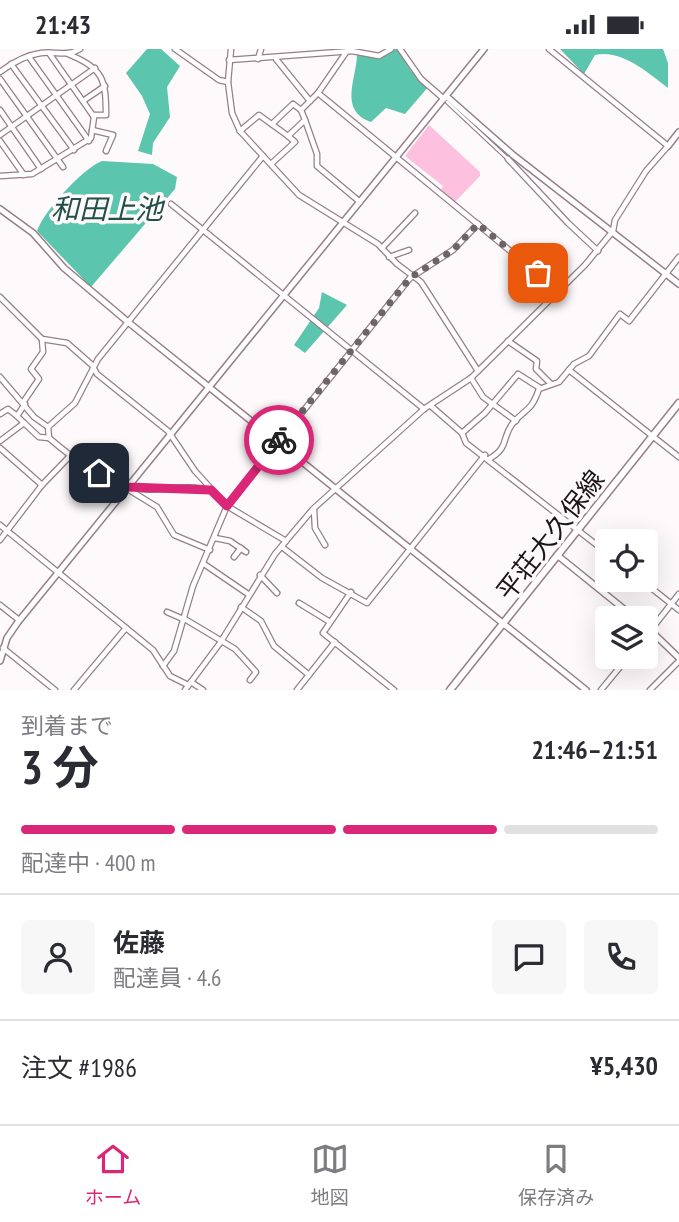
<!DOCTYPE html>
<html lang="ja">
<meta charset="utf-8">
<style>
:root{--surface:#fff;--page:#f7f7f7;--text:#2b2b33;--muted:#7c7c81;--line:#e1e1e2;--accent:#db2777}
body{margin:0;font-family:"PT Sans Narrow","Noto Sans JP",sans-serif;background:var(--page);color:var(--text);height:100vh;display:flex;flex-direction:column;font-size:26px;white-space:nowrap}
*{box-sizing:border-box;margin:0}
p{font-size:23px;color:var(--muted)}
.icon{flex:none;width:38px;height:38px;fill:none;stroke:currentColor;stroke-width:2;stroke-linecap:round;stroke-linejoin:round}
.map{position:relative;height:641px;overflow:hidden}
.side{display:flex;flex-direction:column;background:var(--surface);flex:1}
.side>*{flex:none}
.fabs{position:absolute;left:595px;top:480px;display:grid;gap:14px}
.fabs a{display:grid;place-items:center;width:63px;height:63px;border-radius:7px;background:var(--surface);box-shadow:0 7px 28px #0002;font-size:35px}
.pin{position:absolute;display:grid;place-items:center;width:60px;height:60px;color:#fff;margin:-30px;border-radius:14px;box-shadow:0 4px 10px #0006}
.courier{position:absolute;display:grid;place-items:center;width:70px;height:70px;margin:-35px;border:5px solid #db2777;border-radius:50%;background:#fff;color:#222;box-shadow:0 2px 9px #0007}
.headline em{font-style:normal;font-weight:700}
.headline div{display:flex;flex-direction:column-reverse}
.headline{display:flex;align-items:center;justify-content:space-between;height:119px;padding:0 21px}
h1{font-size:46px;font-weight:700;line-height:52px}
.bar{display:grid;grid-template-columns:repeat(4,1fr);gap:10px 7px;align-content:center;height:84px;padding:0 21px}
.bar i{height:9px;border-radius:5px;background:var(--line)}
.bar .current{background:var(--accent)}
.bar p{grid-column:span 4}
.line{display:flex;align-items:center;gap:18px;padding:0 21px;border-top:2px solid var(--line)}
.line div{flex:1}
.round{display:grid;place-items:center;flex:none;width:74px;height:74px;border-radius:7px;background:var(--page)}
.status{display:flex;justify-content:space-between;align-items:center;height:49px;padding:0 35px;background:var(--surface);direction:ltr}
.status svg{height:19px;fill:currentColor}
.tab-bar{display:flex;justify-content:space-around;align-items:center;height:98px;border-top:2px solid var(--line);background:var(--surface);font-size:19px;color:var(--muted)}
.tab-bar a{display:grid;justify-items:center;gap:4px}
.tab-bar .current{color:var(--accent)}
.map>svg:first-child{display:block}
.green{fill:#fdc1df}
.water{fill:#5bc6ad}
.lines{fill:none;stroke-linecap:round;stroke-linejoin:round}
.pedestrian-casing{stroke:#977e8a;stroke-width:5}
.minor-casing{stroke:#977e8a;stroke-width:7}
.tertiary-casing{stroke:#977e8a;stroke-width:8}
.secondary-casing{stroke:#977e8a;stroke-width:9}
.pedestrian{stroke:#fff;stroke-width:2.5}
.minor{stroke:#fff;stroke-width:4.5}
.tertiary{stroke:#fff;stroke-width:5}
.secondary{stroke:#fff;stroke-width:6}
.done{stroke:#6c6467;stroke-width:7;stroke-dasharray:0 12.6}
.route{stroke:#db2777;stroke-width:9}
.labels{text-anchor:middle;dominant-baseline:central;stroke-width:7;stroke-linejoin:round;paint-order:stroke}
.street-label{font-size:26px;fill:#1d1418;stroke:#fef9fb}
.water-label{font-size:28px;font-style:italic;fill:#225045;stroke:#fef9fb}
</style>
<div class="status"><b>21:43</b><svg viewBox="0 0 49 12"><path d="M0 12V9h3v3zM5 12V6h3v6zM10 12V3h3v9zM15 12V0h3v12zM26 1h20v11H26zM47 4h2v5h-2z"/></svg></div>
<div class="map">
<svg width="679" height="641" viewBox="0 0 679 641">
<rect width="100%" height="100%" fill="#fef9fb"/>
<!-- green -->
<path class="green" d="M429 76 480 123V127L455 153 441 141 443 137 405 107Z"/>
<!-- water -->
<g class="water">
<path d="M147 0H161L180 17 167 38 170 68 153 94 152 106 138 102 150 65 142 47 126 24Z"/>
<path d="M394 0H398L411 22 429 37 405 65 386 59 371 73C338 61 357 30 357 4L380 9Z"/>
<path d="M560 0H663L668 14V39C648 24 622 0 595 6L584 25Z"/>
<path d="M102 112 153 115 177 128 175 140 91 238 37 182C43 163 83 119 102 112Z"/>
<path d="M322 243 347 256 305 304 294 296 319 259Z"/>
</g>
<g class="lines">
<defs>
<path id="pedestrian" d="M447 53 508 110"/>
<g id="minor">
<path d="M175 0 219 31 228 33"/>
<path d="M231 0 228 33 232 64 240 82 299 146 378 195 397 215 421 233 478 322"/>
<path d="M400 0 421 30 444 50"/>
<path d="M68 5C103 19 106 30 106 66H93"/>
<path d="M29 8 89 92"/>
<path d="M258 10 261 0"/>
<path d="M276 10 310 52"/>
<path d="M229 11 352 2 379 7 391 0"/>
<path d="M11 15 74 101"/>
<path d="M0 23C12 14 26 6 41 4 55 2 67 8 80 0"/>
<path d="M0 30 63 118"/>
<path d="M318 44 559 242"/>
<path d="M83 52 105 37"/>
<path d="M0 61 41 120"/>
<path d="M305 71 317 105V117L360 153"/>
<path d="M272 75 293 55 301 61"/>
<path d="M92 81 113 86 106 102"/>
<path d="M240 82 259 66 288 87"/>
<path d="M0 86 95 19"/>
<path d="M0 92 24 126"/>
<path d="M508 110 568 174 598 202"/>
<path d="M271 115 295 93 288 87 305 71 301 61 318 44 347 2"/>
<path d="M0 127 32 125 91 89 94 68 49 4"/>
<path d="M171 155 424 360"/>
<path d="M382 199 415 164"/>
<path d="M389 208 409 201"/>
<path d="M0 248 42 290 67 294 92 316 97 325 168 382 195 422 227 457 286 492"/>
<path d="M508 292 537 312 536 320 551 335"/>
<path d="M569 321 679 408"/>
<path d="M0 328 34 368 48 378 49 389C70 407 99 430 127 438 153 445 183 434 210 441"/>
<path d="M471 329 483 348 516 372"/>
<path d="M24 352 39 330 31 320 43 303 42 290"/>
<path d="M431 357 462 384 466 394 607 504"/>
<path d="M0 365 8 360 17 367 25 355"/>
<path d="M24 374 39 388 49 389"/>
<path d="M48 378 75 354 98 310 263 107"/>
<path d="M462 384 485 364 518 325 540 339"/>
<path d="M0 392 24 374 17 367"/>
<path d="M0 399 42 436"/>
<path d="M489 410C510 398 501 389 513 374 527 358 531 363 539 340L559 333 574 315 589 307 620 265 629 272 679 208"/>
<path d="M105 427 114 412"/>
<path d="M126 439 157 458 174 486 210 501"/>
<path d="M314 461 315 479 325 496"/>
<path d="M0 476 153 601 170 627 188 636"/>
<path d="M215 489 230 492 246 503"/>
<path d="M0 491 42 436 70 407"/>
<path d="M282 498 322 529 367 554 485 406"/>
<path d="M234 508 241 499"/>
<path d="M204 515 248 545"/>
<path d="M260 526 277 544"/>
<path d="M640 530 679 561"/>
<path d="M351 543 323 584 394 641"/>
<path d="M299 554 330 573"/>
<path d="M0 556 19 571"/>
<path d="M241 558 261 572 274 597 309 626"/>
<path d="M167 563 183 570"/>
<path d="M183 569 235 600 256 623 250 631"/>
<path d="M646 587 679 545"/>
<path d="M3 599 55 641"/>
<path d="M163 617 174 602 193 537 227 457 410 229 453 201 478 175"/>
<path d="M191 633 203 641"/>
<path d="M74 641 126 579"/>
<path d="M185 641 220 594 275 505 313 460 424 360 471 329 585 216 613 182 615 171 646 122 668 97 549 0"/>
<path d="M297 641 335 593"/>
<path d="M601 641 629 607"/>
<path d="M650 641 679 612"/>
</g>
<g id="tertiary">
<path d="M446 47 513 106 679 235"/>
<path d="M668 97 679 83"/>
<path d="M0 160 33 184 64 219 128 273 586 641"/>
<path d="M557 506 635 569"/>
<path d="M646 577 679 609"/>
<path d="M0 612 7 589 18 573 484 0"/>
</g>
<path id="secondary" d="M450 641 679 354"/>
</defs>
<!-- pedestrian casing -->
<use href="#pedestrian" class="pedestrian-casing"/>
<!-- minor casing -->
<use href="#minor" class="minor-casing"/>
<!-- tertiary casing -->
<use href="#tertiary" class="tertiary-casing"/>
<!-- secondary casing -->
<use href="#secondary" class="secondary-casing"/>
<!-- pedestrian -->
<use href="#pedestrian" class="pedestrian"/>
<!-- minor -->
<use href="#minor" class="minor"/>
<!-- tertiary -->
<use href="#tertiary" class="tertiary"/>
<!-- secondary -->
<use href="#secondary" class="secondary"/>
</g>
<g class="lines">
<!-- done -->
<path class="done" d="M279 391 410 229 453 201 478 175 538 224"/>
<!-- route -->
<path class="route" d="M99 424 128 438 211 441 227 457 279 391"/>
</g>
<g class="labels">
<!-- street labels -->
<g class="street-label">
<text transform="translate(550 486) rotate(-52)">平荘大久保線</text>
</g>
<!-- water labels -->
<g class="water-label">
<text x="107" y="159">和田上池</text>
</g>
</g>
</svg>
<div class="fabs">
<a><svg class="icon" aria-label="locate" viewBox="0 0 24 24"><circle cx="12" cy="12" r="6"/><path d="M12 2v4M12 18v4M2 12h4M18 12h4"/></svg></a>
<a><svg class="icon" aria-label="layers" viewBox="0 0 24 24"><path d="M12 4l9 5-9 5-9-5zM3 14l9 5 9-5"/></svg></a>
</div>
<div class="pin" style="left:538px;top:224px;background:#ea580c"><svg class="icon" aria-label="bag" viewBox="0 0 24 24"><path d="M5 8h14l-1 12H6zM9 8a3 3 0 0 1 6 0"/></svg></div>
<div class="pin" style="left:99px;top:424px;background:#1f2937"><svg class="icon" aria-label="home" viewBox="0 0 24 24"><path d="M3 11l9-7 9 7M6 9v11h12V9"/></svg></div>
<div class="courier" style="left:279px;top:391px"><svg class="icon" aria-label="bike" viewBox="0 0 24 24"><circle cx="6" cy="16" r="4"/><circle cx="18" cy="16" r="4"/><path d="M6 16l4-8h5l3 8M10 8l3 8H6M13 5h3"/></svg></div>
</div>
<section class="side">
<div class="headline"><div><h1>3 分</h1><p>到着まで</p></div><em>21:46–21:51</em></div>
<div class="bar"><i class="current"></i><i class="current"></i><i class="current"></i><i></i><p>配達中 · 400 m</p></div>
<div class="line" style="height:126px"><a class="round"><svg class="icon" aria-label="person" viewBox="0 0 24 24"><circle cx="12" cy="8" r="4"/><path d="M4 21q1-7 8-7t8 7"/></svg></a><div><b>佐藤</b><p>配達員 · 4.6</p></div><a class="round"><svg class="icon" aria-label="chat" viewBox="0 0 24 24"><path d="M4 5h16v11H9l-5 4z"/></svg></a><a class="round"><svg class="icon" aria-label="phone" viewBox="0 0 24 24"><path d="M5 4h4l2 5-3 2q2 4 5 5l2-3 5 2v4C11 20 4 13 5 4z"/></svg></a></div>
<div class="line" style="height:91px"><div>注文 #1986</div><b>¥5,430</b></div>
</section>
<nav class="tab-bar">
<a class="current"><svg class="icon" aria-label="home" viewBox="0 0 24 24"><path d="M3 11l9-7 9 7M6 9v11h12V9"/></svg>ホーム</a>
<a><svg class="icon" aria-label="map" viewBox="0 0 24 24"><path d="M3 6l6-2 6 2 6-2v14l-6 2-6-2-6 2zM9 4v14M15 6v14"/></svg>地図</a>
<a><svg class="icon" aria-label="saved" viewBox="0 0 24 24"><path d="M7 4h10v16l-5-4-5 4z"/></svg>保存済み</a>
</nav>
